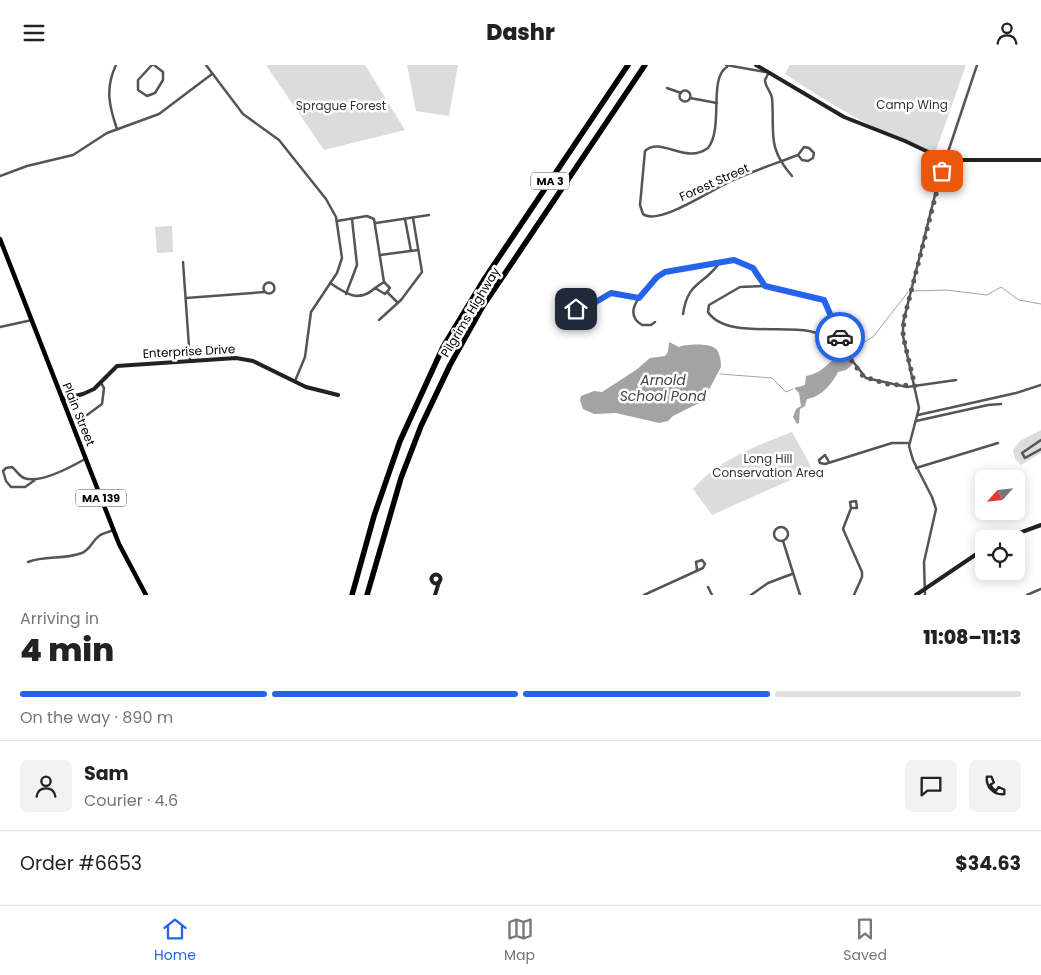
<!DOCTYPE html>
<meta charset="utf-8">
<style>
:root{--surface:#fff;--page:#f2f2f2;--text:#222;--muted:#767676;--line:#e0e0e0;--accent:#2563eb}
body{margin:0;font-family:Poppins,sans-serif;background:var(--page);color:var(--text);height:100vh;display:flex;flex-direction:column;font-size:19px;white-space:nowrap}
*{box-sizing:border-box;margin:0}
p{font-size:16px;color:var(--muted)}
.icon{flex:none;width:28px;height:28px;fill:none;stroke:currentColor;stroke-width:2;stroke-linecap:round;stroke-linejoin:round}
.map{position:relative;height:530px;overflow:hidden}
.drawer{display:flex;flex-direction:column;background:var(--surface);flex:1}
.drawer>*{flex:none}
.needle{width:32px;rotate:243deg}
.tools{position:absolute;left:975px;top:405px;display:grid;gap:10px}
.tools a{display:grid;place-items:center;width:50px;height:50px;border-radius:8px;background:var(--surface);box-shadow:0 2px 12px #0003;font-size:25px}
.pin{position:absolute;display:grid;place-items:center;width:42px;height:42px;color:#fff;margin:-21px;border-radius:10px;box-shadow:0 2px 8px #0006}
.courier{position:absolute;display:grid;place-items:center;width:50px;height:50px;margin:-25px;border:4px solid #2563eb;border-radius:50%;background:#fff;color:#222;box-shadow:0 1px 6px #0007}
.head em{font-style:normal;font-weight:800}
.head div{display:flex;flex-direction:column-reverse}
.head{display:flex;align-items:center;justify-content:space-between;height:85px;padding:0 20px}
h1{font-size:32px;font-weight:800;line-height:38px}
.bar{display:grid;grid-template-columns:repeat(4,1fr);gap:8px 5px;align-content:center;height:60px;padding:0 20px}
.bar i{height:6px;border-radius:4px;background:var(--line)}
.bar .selected{background:var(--accent)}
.bar p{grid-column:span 4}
.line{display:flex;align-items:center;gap:12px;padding:0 20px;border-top:1px solid var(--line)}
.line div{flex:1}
.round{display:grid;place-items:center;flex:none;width:52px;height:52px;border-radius:8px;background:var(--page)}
header{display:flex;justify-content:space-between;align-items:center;height:65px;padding:0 20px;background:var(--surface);font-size:22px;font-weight:800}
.tab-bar{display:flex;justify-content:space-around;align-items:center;height:70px;border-top:1px solid var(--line);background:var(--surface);font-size:14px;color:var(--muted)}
.tab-bar a{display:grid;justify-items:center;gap:2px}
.tab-bar .selected{color:var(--accent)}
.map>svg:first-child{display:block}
.green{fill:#dcdcdc}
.water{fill:#a3a3a3}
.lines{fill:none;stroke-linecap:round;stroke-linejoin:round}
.stream{stroke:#a3a3a3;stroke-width:1}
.street{stroke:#555;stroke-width:2.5}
.secondary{stroke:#222;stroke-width:4}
.primary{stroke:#000;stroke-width:4.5}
.highway{stroke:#000;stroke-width:5.5}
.done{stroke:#595959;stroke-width:5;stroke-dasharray:0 9}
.route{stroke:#2563eb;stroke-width:6}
.labels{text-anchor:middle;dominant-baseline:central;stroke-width:5;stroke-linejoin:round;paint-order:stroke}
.shield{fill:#fff;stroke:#4c4c4c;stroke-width:1}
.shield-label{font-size:11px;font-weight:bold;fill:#000}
.park-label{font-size:12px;fill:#333;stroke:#fff}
.street-label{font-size:12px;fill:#000;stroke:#fff}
.water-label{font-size:14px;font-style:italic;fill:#444;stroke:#fff}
</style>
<header><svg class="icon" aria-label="menu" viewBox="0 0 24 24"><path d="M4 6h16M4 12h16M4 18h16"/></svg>Dashr<svg class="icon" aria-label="person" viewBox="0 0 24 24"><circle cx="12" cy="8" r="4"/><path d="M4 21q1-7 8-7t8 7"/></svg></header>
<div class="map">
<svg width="1041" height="530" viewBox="0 0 1041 530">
<rect width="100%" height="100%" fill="#fff"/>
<!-- green -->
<g class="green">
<path d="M266 0H365L405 65 324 85Z"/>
<path d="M407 0H458L449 51 416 46Z"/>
<path d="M790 0H966L934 91C882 68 832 41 785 9Z"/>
<path d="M172 161 173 187 157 188 155 162Z"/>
<path d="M1041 365V388L1021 400 1015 394 1013 385 1020 376Z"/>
<path d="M792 367 813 405 712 450 693 424C718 395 758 380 792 367Z"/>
</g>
<!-- water -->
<g class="water">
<path d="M669 277 679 282C685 279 708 278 715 283 720 287 721 296 721 302L703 336 673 351 668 356 659 358 616 348 594 349 583 344 580 335 581 331 594 326 602 327 636 305 650 293 665 291 668 287Z"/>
<path d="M843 288 853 299 846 305 838 307C832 319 821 332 807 334L805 341 800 344 799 358 797 359 793 352 796 344 801 341 799 328 794 323 805 320 806 311C824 308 829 295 843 288Z"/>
</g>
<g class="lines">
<!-- stream -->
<g class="stream">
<path d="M912 226 946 225 987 230 1001 222 1019 235 1041 239"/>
<path d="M848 286 873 272 908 227"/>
<path d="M720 309 772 313 786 327 793 324"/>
</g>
<!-- street -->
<g class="street">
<path d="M116 0C105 23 109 41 117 64"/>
<path d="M152 0 138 15V25L147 31 155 28 163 15V7L154 0"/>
<path d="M206 0 243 49 279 75 326 134 336 152 342 193 337 208 311 247 305 292 295 316"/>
<path d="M726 0 765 7"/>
<path d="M727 2C708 13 724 63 708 83 685 100 661 71 645 86L640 140 643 149C658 161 711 125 727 118 749 107 775 99 798 90L804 82 809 83 814 88 813 93 808 96 802 95 798 90"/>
<path d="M769 7 765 15C765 22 771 26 772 33 775 67 766 81 792 111"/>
<path d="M667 23 681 28"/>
<circle cx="685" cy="31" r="5.5"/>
<path d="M690 33 717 38"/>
<path d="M0 111 27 101 73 90 107 68 159 49 212 9"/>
<path d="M405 154 411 186"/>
<path d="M337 156 367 151 374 154 384 217"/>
<path d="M376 158 429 150"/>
<path d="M380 190 418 185"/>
<path d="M183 197 190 296"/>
<circle cx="269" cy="223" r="5.5"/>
<path d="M330 218C346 229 359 238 375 223L385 229 390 223 384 217 375 223"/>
<path d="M765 221 740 222 709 240 708 247C725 273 781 260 809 266 822 268 832 277 843 284"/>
<path d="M388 228 397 237"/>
<path d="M346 229 357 200 352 154"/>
<path d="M186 233 265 227"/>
<path d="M562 248 582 245 613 228 639 233"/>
<path d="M683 249C688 215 704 221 720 197"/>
<path d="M379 255 401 235 422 207 413 153"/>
<path d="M655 257 651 260H642C624 249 638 233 648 222 652 218 656 211 661 208 671 203 685 203 696 201 728 195 746 187 765 221L824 235 838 265 843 284 866 313 907 322 956 315"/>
<path d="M0 262 32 255"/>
<path d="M87 350 102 339 104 323 101 318"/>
<path d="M918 350 1016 328 1041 320"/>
<path d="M916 356 988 340 1001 339"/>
<path d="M1041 375 1022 388 1025 393 1041 384"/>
<path d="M829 397 825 390 819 395 820 398 825 399 892 378H908"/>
<path d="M916 403 998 378"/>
<path d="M35 415 25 422H11L6 416 3 406 6 403 12 402C17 406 19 411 24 413 39 419 71 402 85 394"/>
<path d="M851 443H857L856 436 850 437 851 443 843 464 862 507V512L854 530"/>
<circle cx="781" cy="469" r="7"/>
<path d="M783 476 800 530"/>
<path d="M28 497C45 490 64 495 82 488 91 484 92 476 99 471 103 468 109 467 114 465"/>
<path d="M708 522 712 530"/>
<path d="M644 530 703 503 705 499 702 495 696 497 697 505"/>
<path d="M751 530 768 518 792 509"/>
<path d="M925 530 924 497 936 444 932 432 913 395 909 381 919 343 903 271V258L939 114 977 0"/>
<path d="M1027 530 1041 524"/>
</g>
<!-- secondary -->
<g class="secondary">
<path d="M756 0 844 52 905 76 945 95H1041"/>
<path d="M62 334 83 329 94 324 117 301 236 293 253 296 306 322 338 330"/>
<path d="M1003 474 1041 460"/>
<circle cx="436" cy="514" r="4.5"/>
<path d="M435 530 439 517"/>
<path d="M916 530 984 484"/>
</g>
<!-- primary -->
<path class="primary" d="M0 174 119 479 146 530"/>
<!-- highway -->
<g class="highway">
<path d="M352 530 374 451 400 376 443 282 485 213 628 0"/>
<path d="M367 530 401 413 421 361 450 300 483 241 645 0"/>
</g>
</g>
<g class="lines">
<!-- done -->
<path class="done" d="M840 272 843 284 863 311 886 319 915 321 903 271 904 254 942 106"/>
<!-- route -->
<path class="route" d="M576 244H584L611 228 639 233 657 212 665 207 734 195 753 203 765 221 824 235 840 272"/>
</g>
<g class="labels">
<!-- shield labels -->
<g class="shield">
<rect x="531" y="107.5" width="38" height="17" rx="4"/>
<rect x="76" y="424.5" width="50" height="17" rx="4"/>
</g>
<g class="shield-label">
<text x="550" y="116">MA 3</text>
<text x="101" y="433">MA 139</text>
</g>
<!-- park labels -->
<g class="park-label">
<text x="912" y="39">Camp Wing</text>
<text x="341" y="40">Sprague Forest</text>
<text x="768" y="393">Long Hill<tspan x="768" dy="14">Conservation Area</tspan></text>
</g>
<!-- street labels -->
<g class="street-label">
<text transform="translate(714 117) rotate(-24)">Forest Street</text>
<text transform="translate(470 247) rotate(-59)">Pilgrims Highway</text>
<text transform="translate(189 286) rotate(-3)">Enterprise Drive</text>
<text transform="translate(79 349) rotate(68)">Plain Street</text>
</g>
<!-- water labels -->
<g class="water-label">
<text x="663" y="315">Arnold<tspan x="663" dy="16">School Pond</tspan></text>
</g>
</g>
</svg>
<div class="tools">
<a><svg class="needle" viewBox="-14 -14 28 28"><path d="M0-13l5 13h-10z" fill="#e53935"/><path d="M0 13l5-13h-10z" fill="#767676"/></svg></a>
<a><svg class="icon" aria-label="locate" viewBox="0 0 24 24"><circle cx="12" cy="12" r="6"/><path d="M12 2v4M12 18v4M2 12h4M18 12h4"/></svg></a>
</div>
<div class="pin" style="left:942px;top:106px;background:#ea580c"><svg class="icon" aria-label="bag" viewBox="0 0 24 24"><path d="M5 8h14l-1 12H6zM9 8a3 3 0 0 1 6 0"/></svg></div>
<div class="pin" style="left:576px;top:244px;background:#1f2937"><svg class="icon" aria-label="home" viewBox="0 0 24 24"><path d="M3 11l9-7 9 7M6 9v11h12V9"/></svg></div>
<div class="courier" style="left:840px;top:272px"><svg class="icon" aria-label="car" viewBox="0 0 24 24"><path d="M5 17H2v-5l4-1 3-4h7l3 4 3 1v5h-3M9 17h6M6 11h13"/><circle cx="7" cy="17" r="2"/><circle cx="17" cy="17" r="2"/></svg></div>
</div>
<section class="drawer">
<div class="head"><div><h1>4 min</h1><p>Arriving in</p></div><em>11:08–11:13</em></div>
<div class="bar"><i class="selected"></i><i class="selected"></i><i class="selected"></i><i></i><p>On the way · 890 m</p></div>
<div class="line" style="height:90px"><a class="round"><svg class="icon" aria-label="person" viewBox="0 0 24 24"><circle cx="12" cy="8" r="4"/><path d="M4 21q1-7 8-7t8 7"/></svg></a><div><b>Sam</b><p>Courier · 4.6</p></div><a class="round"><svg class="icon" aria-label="chat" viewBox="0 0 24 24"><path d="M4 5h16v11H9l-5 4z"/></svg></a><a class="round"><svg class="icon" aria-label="phone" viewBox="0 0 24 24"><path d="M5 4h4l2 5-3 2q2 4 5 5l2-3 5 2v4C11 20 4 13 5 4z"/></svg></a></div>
<div class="line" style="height:65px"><div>Order #6653</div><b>$34.63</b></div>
</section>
<nav class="tab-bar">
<a class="selected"><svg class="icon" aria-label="home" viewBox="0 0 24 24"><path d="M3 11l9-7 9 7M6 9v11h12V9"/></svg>Home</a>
<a><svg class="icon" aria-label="map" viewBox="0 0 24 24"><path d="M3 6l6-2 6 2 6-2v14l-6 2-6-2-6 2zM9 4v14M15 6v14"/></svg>Map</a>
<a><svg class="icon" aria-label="saved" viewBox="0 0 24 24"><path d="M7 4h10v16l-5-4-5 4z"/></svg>Saved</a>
</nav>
